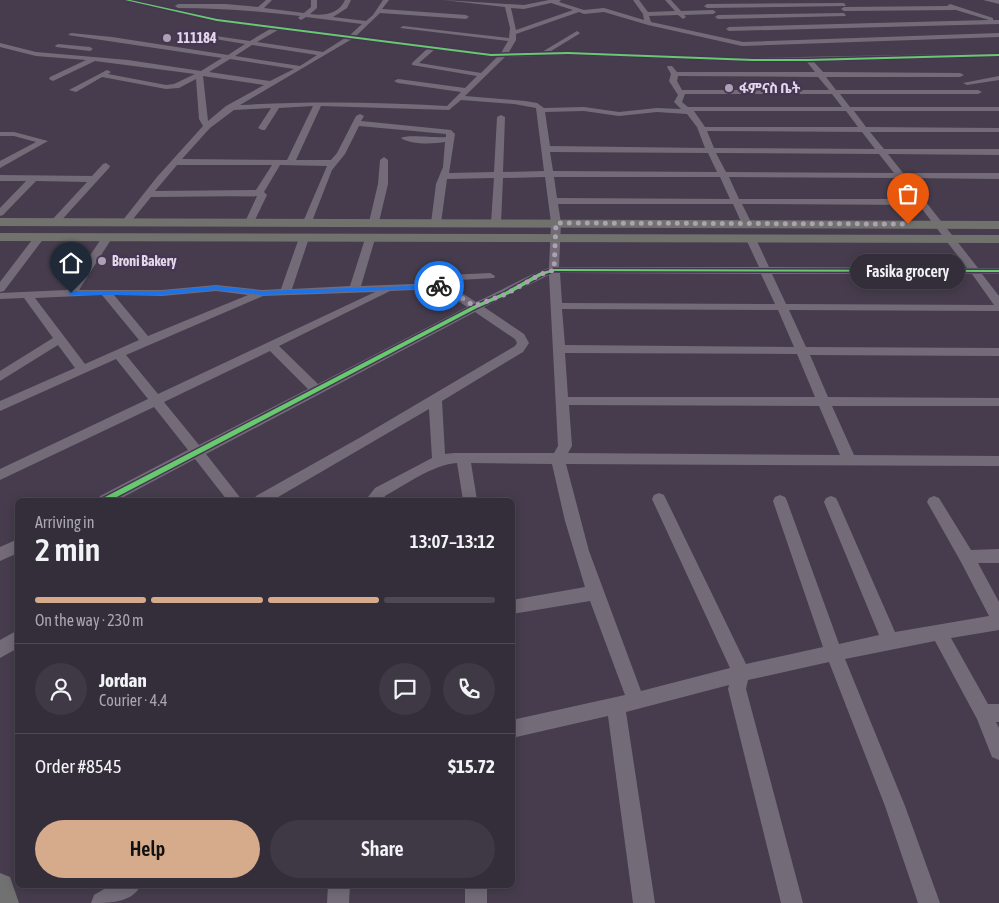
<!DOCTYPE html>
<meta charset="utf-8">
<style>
:root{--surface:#342d3a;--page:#3f3945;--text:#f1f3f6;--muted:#a9a8af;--line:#4e4954;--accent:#d6ab8b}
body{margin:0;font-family:"Asap Condensed","Noto Sans Ethiopic",sans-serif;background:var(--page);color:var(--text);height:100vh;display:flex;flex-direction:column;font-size:19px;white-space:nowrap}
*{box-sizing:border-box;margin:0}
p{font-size:16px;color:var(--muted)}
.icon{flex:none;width:28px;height:28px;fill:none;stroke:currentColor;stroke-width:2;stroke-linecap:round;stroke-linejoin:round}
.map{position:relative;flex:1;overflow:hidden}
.sheet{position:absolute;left:15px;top:498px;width:500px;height:390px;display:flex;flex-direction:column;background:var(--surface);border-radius:8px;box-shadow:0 2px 12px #0003,0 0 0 1px var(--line)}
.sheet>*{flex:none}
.pin{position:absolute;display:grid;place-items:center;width:42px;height:42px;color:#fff;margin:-51px -21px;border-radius:50% 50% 50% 0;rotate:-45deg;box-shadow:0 0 5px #0007}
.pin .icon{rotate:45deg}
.courier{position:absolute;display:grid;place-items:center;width:50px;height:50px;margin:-25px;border:4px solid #1a73e8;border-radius:50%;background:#fff;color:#222;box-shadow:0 1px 6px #0007}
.bubble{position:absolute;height:35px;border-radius:18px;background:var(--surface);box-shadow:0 2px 12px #0003,0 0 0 1px var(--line);font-size:16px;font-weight:600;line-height:35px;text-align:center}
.head em{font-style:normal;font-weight:600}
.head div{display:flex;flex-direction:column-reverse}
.head{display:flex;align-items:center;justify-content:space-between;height:85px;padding:0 20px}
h1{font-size:32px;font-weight:600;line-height:38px}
.bar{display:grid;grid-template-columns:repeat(4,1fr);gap:8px 5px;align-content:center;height:60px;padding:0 20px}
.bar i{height:6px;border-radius:4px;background:var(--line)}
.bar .active{background:var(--accent)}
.bar p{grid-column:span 4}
.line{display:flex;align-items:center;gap:12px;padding:0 20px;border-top:1px solid var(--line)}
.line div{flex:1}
.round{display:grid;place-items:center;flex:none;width:52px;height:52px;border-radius:26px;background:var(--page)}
.primary-button{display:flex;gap:10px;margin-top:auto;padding:10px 20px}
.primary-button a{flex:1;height:58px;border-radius:30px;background:var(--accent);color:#111;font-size:20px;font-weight:600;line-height:58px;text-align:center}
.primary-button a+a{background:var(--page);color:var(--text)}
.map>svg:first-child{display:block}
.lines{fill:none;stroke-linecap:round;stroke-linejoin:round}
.minor{fill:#736c78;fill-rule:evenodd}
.major{fill:#727172;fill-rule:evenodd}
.highway{fill:#71726e;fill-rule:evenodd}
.cycleway-casing{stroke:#473653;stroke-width:3}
.cycleway{fill:#67ca6e;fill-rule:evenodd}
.route{fill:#1a73e8}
.done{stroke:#aca1b3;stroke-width:5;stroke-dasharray:0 9}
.poi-dot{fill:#aca1b3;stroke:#473653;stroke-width:2}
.labels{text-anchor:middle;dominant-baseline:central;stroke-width:5;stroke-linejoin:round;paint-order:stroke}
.far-poi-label{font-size:14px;font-weight:bold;fill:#e3d8ea;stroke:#473653;text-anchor:start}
</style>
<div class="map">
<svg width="999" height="903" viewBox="0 0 999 903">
<rect width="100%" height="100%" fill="#463c4d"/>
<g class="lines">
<!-- minor -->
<g class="minor">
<path d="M123 0H134L217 18 350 35 362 24 306 17 301 20 298 18 300 16C259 11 219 8 178 8L175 6 178 4H226L258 7 266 0H272L264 8 304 13 311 7V0H317V8L310 14C324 16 339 14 345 0H351L347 8 333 17 366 21 373 15 383 0H389L382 9 466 15 469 17 466 19 380 13 356 36 491 53H501L508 41 400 28 403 26 509 38 510 28 505 7 443 0 524 5 549 0H561L559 2 584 10 604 8 644 20 643 14 633 0H639L648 12 675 11 665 0H671L681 11 713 10 716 12 713 14 684 15 686 17 683 19 678 15 649 16 651 22 743 42 999 33V37L742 46 648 25 604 12 584 14 579 12 516 34V40L509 52H542L577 31 580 33 579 34 551 51 753 58 999 53V57L814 62 823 72 960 73 964 75 960 77H826L836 90H978L982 92 978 94H840L850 107H999V111H854L866 127 999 128V132H870L884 149H999V155L888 154 903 173H999V179L907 178 978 268H999V274H982L999 296V311L789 310 806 347 999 348V356L810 355 828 397 999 398V406H832L854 455 999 456V466L566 464 589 551 641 691 730 668 652 499 654 495 659 493 664 495 746 664 823 647 773 501 775 497 780 495 785 497 787 501 839 644 879 635 824 502 826 498 831 496 836 498 838 502 895 632 989 616 961 562 927 502 929 498 934 496 939 498 971 550 999 549V563H978L999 602V630L951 638 988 704H999V722H996L999 728V760L992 757 977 719 935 641 845 659 905 806 940 903H918L885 806 829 662 748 680 746 689 803 903H781L728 689 729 685 626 712 655 903H633L608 716 512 738V720L625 695 590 601 512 614V600L585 587 565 521 552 464 471 463 477 500H463L457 463C434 464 405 485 385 496L383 500H369L368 497 375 488 432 458 429 409 273 500H254L256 496 361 437 515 346 517 343 515 339 475 312 206 454 242 500H227L195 459 118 500H98L100 496 188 450 154 407 0 480V469L148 399 116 359 0 411V401L75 368 58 345 0 381V371L53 338 24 298 0 299V293L67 290 103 236 107 235 112 238 79 290H162L216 285 262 290 281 289 299 238 304 235 309 238 292 289 350 286 365 239 370 236 375 239 361 286 439 283 454 288 476 302C500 292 524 276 549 268L551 223 545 177 503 178 501 223 496 226 491 223 494 178 447 179 441 223 439 225H433L431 223 436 184 443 167 445 142C433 144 411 145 401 138 406 134 436 138 446 137V134L359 126 345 154 332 170 311 224 308 225 303 222 327 166 280 165 264 192 267 195 253 224 250 225 245 222 257 196 151 197 129 224H123V220L157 177 203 126 199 119 196 79 179 88 166 89 102 77 76 92 69 90 107 70 111 72 108 74 166 85 174 84 195 74 95 61 53 81 49 79 50 77 86 60 36 56 0 47V43L36 52 128 60 201 71 222 58 68 35 71 33 112 37 228 55 245 44 185 34 188 32 250 41 270 29 217 22ZM551 3 573 10 516 30 511 8 524 9ZM278 30 345 38 323 52 257 42ZM352 39 427 49 412 63V65L477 76 465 88 398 79 394 81 398 83 461 92 447 106C378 102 310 101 240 105ZM252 45 317 55 300 66 235 56ZM434 50 491 57H497L481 73 419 63ZM568 55 753 62H807L815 72H677L672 66H668L667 67 671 74 669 81 678 95 674 102 681 109 657 108 619 112 584 107 544 108 537 103 525 101 465 96 505 57ZM230 59 294 69 270 81 209 72ZM203 76 264 85 226 106 208 121ZM678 76 818 77 829 90H682L677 81ZM685 94H832L842 107H688L682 102ZM461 100 514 104 536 108 544 171 503 172 505 117 501 115 497 117 494 172 449 173 455 134 451 130 361 121 364 116 360 114 356 116 337 153 331 160H296L321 106 449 110ZM313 106 287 160 182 159 210 128 234 110 271 108 258 128 262 130H265L279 108ZM584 111 619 116 657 112 687 114 697 127 705 148 550 146 545 112ZM694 111H846L858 127H705ZM707 131 862 132 875 149 714 148ZM550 152 708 153 717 172 553 171ZM716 153 879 154 894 173 726 172ZM177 165H272L256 190 155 191ZM554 177H720L730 199 557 198ZM729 177 898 178 915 199H739ZM558 204H733L742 224 747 227 752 224 742 204 919 205 967 268 769 267 756 239 751 236 746 239 759 267H559L561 223ZM560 273 761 274 775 304 562 303ZM772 274H972L994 305 786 304ZM549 275 558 446 554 453H454L445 454 442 401 523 352 529 343 524 334 484 307ZM438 289 446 292 467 307 318 384 279 346 390 291ZM216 291 248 295 148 336 114 295 162 296ZM375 292 158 394 126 355 263 296ZM102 295 139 340 85 364 35 298ZM562 309 778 310 794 347 565 345ZM270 351 308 389 199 445 164 402ZM565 353 797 354 815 397H568ZM569 405 819 406 840 455 568 453 572 446Z"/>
<path d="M983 0H999V4Z"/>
<path d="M844 3 846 6 707 8 704 6 707 4Z"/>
<path d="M950 4 993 18V20H999V24L729 31 726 29 729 27 989 20 956 10 844 11 841 9 844 7 947 6Z"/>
<path d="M844 13 846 16 718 19 715 17 718 15Z"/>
<path d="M58 44 90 47 93 49 90 51 56 47 55 46Z"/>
<path d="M999 76V80L967 85 963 83Z"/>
<path d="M0 132H14L48 141 0 168V161L36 142 14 136H0Z"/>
<path d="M384 157 388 160V184L379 222 374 225 369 222 378 184 380 160Z"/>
<path d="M106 163 110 166 109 168 58 224 55 225 50 222 87 182 36 181 3 215 0 216V208L26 181H0V175L92 176 103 164Z"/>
<path d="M39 235 44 238 4 291 0 292V282L35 236Z"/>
<path d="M490 273 495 276 494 278 425 282 420 279 425 276Z"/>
<path d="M18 539V553L0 561V547Z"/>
<path d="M18 630V648L0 658V640Z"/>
<path d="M111 885H141C132 903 110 903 91 903L94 895Z"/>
<path d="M328 885H350L349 903H327Z"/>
<rect x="465" y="885" width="22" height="18"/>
</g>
<!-- major -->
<path class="major" d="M0 873 10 877 19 903H0Z"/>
<!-- highway -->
<g class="highway">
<path d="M0 218 999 221V229L0 226Z"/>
<path d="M0 233 999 235V243L0 241Z"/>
</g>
<defs>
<g id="cycleway">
<path d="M125 0H130L217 19 491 54 568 52 753 59H809L999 54V56L809 61H753L568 54 491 56 217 21Z"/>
<path d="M554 269 999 270V272L554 271 543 275 509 294 477 308 111 500H102L103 498 473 306 505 292 539 273Z"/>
</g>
</defs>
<!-- cycleway casing -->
<use href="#cycleway" class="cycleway-casing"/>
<!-- cycleway -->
<use href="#cycleway" class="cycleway"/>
</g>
<!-- route -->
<path class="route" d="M439 285H442V288L262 295 216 290 162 295H71L68 293 71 291H162L216 286 262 291Z"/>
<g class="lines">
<!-- done -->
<path class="done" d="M439 286 450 290 474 306 506 294 541 274 554 270 556 223 908 224"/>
</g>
<!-- markers -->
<g class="poi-dot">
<circle cx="167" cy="38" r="5"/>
<circle cx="729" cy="88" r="5"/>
<circle cx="102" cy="261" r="5"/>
</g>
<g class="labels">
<!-- far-poi labels -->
<g class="far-poi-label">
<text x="177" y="38">111184</text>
<text x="739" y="88">ፋምናስ ቤት</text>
<text x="112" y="261">Broni Bakery</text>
</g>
</g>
</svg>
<div class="pin" style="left:908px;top:224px;background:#ea580c"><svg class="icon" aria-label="bag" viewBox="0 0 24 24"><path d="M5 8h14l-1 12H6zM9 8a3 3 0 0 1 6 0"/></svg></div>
<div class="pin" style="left:71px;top:293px;background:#1f2937"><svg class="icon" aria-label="home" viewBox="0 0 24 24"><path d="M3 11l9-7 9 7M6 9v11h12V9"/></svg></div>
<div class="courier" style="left:439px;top:286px"><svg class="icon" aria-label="bike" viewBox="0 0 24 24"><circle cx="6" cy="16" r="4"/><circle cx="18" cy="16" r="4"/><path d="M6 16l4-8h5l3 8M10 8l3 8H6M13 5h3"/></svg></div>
<div class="bubble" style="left:850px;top:254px;width:115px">Fasika grocery</div>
<section class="sheet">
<div class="head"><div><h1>2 min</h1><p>Arriving in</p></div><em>13:07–13:12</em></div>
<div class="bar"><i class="active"></i><i class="active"></i><i class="active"></i><i></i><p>On the way · 230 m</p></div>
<div class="line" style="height:90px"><a class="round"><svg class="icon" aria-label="person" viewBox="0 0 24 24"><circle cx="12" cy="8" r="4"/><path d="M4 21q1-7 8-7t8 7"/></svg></a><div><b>Jordan</b><p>Courier · 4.4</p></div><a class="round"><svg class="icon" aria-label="chat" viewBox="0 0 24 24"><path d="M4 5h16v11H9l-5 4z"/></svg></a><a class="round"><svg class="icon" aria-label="phone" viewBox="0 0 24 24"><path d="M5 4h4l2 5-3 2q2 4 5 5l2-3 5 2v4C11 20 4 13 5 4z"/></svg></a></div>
<div class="line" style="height:65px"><div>Order #8545</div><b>$15.72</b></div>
<div class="primary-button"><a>Help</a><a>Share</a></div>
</section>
</div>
